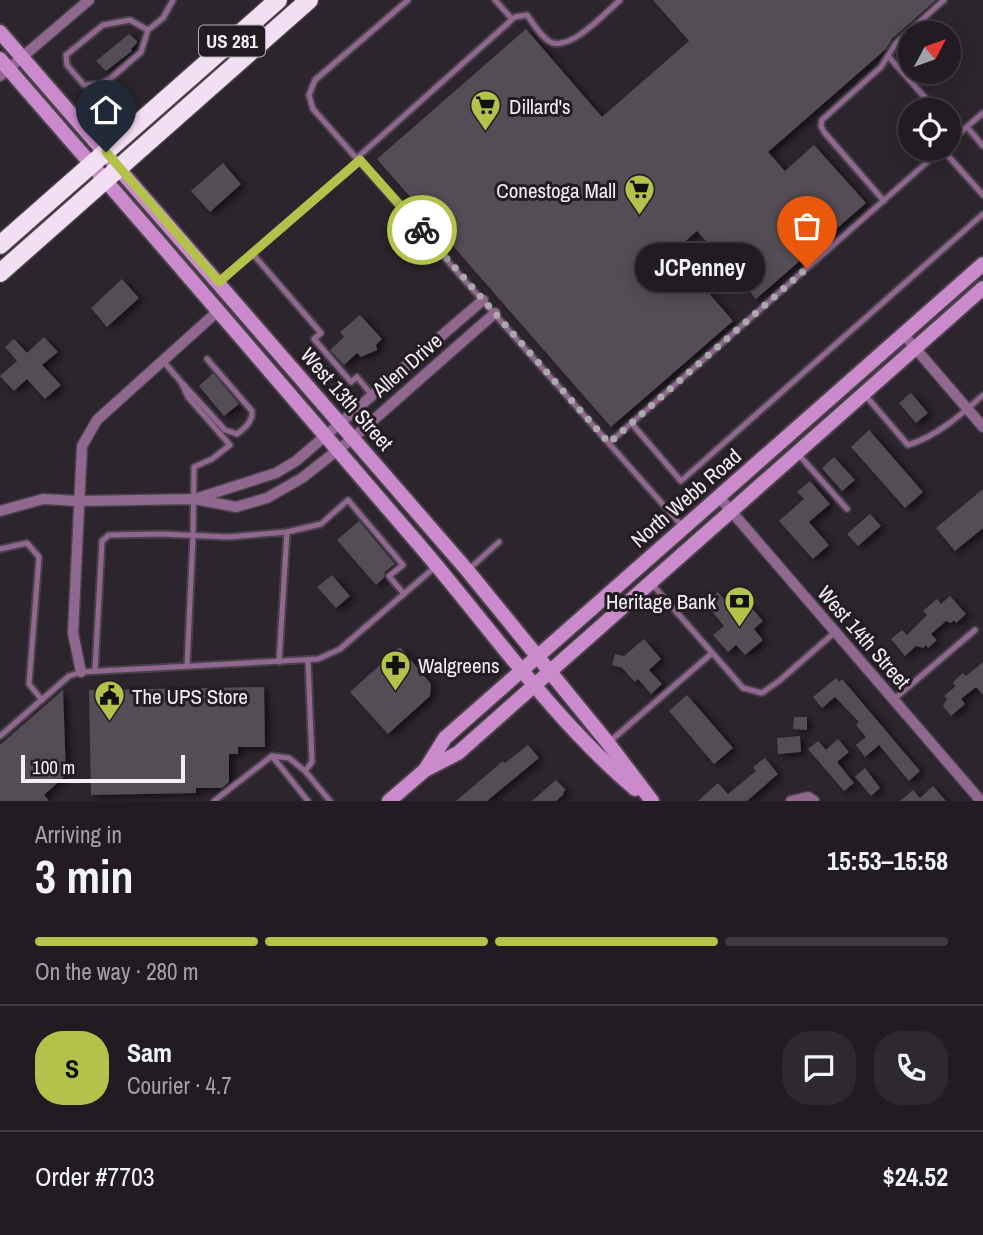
<!DOCTYPE html>
<meta charset="utf-8">
<style>
:root{--surface:#221c22;--page:#2e292f;--text:#f1f3f6;--muted:#a2a1a5;--line:#3f3a40;--accent:#b3c24b}
body{margin:0;font-family:"Archivo Narrow",sans-serif;background:var(--page);color:var(--text);height:100vh;display:flex;flex-direction:column;font-size:26px;white-space:nowrap}
*{box-sizing:border-box;margin:0}
p{font-size:23px;color:var(--muted)}
.icon{flex:none;width:38px;height:38px;fill:none;stroke:currentColor;stroke-width:2;stroke-linecap:round;stroke-linejoin:round}
.map{position:relative;height:801px;overflow:hidden}
.drawer{display:flex;flex-direction:column;background:var(--surface);flex:1}
.drawer>*{flex:none}
.needle{width:46px;rotate:49deg}
.controls{position:absolute;left:898px;top:21px;display:grid;gap:14px}
.controls a{display:grid;place-items:center;width:63px;height:63px;border-radius:50%;background:var(--surface);box-shadow:0 4px 18px #0003,0 0 0 2px var(--line);font-size:35px}
.scale{position:absolute;left:21px;bottom:18px;width:164px;box-sizing:border-box;padding-left:7px;border:4px solid #f3eef3;border-top:0;font-size:19px;line-height:24px;white-space:nowrap;color:#f3eef3;-webkit-text-stroke:5px #231c23;paint-order:stroke}
.pin{position:absolute;display:grid;place-items:center;width:60px;height:60px;color:#fff;margin:-72px -30px;border-radius:50% 50% 50% 0;rotate:-45deg;box-shadow:0 0 7px #0007}
.pin .icon{rotate:45deg}
.courier{position:absolute;display:grid;place-items:center;width:70px;height:70px;margin:-35px;border:5px solid #b3c24b;border-radius:50%;background:#fff;color:#222;box-shadow:0 2px 9px #0007}
.bubble{position:absolute;height:49px;border-radius:24px;background:var(--surface);box-shadow:0 4px 18px #0003,0 0 0 2px var(--line);font-size:23px;font-weight:700;line-height:49px;text-align:center}
.overview em{font-style:normal;font-weight:700}
.overview div{display:flex;flex-direction:column-reverse}
.overview{display:flex;align-items:center;justify-content:space-between;height:119px;padding:0 35px}
h1{font-size:46px;font-weight:700;line-height:52px}
.bar{display:grid;grid-template-columns:repeat(4,1fr);gap:10px 7px;align-content:center;height:84px;padding:0 35px}
.bar i{height:9px;border-radius:5px;background:var(--line)}
.bar .on{background:var(--accent)}
.bar p{grid-column:span 4}
.line{display:flex;align-items:center;gap:18px;padding:0 35px;border-top:2px solid var(--line)}
.line div{flex:1}
.round{display:grid;place-items:center;flex:none;width:74px;height:74px;border-radius:28px;background:var(--page)}
.map>svg:first-child{display:block}
.building{fill:#554d55;filter:url(#shadow)}
.lines{fill:none;stroke-linecap:round;stroke-linejoin:round}
.lane-casing{stroke:#494149;stroke-width:9}
.street-casing{stroke:#494149;stroke-width:13}
.secondary-casing{stroke:#494149;stroke-width:18}
.highway-casing{stroke:#494149;stroke-width:21}
.lane{stroke:#8f678f;stroke-width:5}
.street{stroke:#8f678f;stroke-width:10}
.secondary{stroke:#ca8acb;stroke-width:14}
.highway{stroke:#f3dff3;stroke-width:18}
.done{stroke:#aea8ae;stroke-width:7;stroke-dasharray:0 12.6}
.route{stroke:#b3c24b;stroke-width:9}
.labels{text-anchor:middle;dominant-baseline:central;stroke-width:6;stroke-linejoin:round;paint-order:stroke}
.shield{fill:#231c23;stroke:#b5afb5;stroke-width:2}
.shield-label{font-size:19px;font-weight:bold;fill:#f3eef3}
.poi-label{font-size:21px;fill:#f3eef3;stroke:#231c23;text-anchor:start}
.street-label{font-size:21px;fill:#f3eef3;stroke:#231c23}
</style>
<div class="map">
<svg width="983" height="801" viewBox="0 0 983 801">
<defs>
<filter id="shadow"><feDropShadow dx="4.5" dy="2.5" stdDeviation="3.5" flood-color="#0009"/></filter>
</defs>
<rect width="100%" height="100%" fill="#2d252d"/>
<!-- building -->
<g class="building">
<path d="M653 0H936L892 39 886 49 768 152 785 171 814 145 866 203 756 299 697 231 673 252 733 321 611 427 377 159 526 29 602 117 689 41Z"/>
<path d="M129 34 137 41V43L131 49 132 51 106 71 96 61Z"/>
<path d="M223 163 241 184 210 212 191 191Z"/>
<path d="M122 279 139 298 107 327 91 308Z"/>
<path d="M360 315 382 339 376 345 377 350 361 357 357 353 344 365 330 350 344 337 340 332Z"/>
<path d="M44 337 58 352 42 365 61 385 45 399 27 379 14 391 0 376 17 361 5 347 14 339 27 353Z"/>
<path d="M213 373 239 404 224 416 199 386Z"/>
<path d="M911 393 928 413 916 423 899 403Z"/>
<path d="M869 430 923 492 905 508 851 447Z"/>
<path d="M834 457 855 480 842 491 822 468Z"/>
<path d="M810 481 830 504 809 522 829 545 813 559 779 521 804 499 797 492Z"/>
<path d="M983 489V528L955 551 936 528Z"/>
<path d="M870 514 881 526 858 546 847 534Z"/>
<path d="M359 521 395 564 385 572 384 578 376 585 337 540Z"/>
<path d="M332 575 350 596 336 608 317 587Z"/>
<path d="M718 592 737 614 748 604 763 621 754 629 763 640 745 655 736 645 728 652 713 635 724 626 705 603Z"/>
<path d="M950 596 966 614 956 623 954 620 951 623 946 621 931 634 937 640 928 648 926 645 923 648 916 646 905 656 891 639 902 630 907 635 927 615 923 611 937 599 941 604Z"/>
<path d="M644 639 661 659 649 670 662 684 651 694 638 679 635 682 622 668 612 665 615 654 624 656Z"/>
<path d="M400 647 431 684 430 696 388 734 350 692Z"/>
<path d="M983 662V695L976 687 961 699 965 704 951 716 943 706 947 699 944 696 956 686 953 684 955 680 963 673 966 676Z"/>
<path d="M836 678 839 682 842 679 920 771 909 781 879 745 865 757 856 745 866 737 856 725 859 722 835 697 822 708 813 697Z"/>
<path d="M264 687 265 747H238V754H229V782L222 788H196V793L91 795 89 690Z"/>
<path d="M63 690 66 775 44 795 49 801H0V745Z"/>
<path d="M687 695 733 748 714 764 669 711Z"/>
<path d="M794 717H807V730L793 729Z"/>
<path d="M800 736 801 752 778 754 777 738Z"/>
<path d="M838 739 849 752 837 762 854 783 844 791 808 749 818 741 826 750Z"/>
<path d="M528 745 539 758 487 801H456L503 761 505 763Z"/>
<path d="M765 758 778 774 747 801H698L718 783 728 794 756 771 753 767Z"/>
<path d="M865 768 880 788 871 796 855 777Z"/>
<path d="M556 780 566 790 563 792 564 794 556 801H532Z"/>
<path d="M933 786 946 801H900L913 790 920 798Z"/>
</g>
<g class="lines">
<defs>
<g id="lane">
<path d="M408 0 315 80 309 95 313 109 682 526"/>
<path d="M495 0 512 19"/>
<path d="M148 30 130 20 103 25 66 55 67 65 84 85 100 84 110 79 141 52 148 30 163 18 173 0"/>
<path d="M888 56 936 110"/>
<path d="M948 124 958 135"/>
<path d="M967 127 983 146"/>
<path d="M948 143 983 113"/>
<path d="M358 157 515 17 527 15C533 23 543 40 553 43 574 48 605 13 620 0"/>
<path d="M884 201 824 132 821 126 822 120 881 67 896 43 944 0"/>
<path d="M252 253 321 333 314 339 351 382 357 377 372 395"/>
<path d="M219 282 360 160"/>
<path d="M163 361 181 382 188 397 230 445 212 459 194 467 193 536 187 666"/>
<path d="M183 384 225 430 237 434C245 428 253 421 252 411L207 359"/>
<path d="M865 395 908 445C937 436 961 415 983 395"/>
<path d="M632 424 681 481 983 214"/>
<path d="M609 443 942 149 983 195"/>
<path d="M799 455 847 509"/>
<path d="M287 532 321 524 348 500 403 565 389 576 404 594"/>
<path d="M0 549 27 543 39 557 29 684 42 700"/>
<path d="M468 570 499 542"/>
<path d="M652 584 743 688 762 693 779 681 834 633"/>
<path d="M95 671 102 541 109 535 162 534 228 537 287 532 279 662"/>
<path d="M893 700 975 630"/>
<path d="M0 736 69 676 81 672 318 659 340 649 434 568"/>
<path d="M608 743 711 654"/>
<path d="M272 756 308 801"/>
<path d="M305 771 312 762 308 660"/>
<path d="M214 801 272 756 289 758 305 771 330 801"/>
</g>
<g id="street">
<path d="M0 76 89 0"/>
<path d="M903 334 983 427"/>
<path d="M719 497 981 801"/>
<path d="M198 498 276 473 296 461 483 300"/>
<path d="M0 511 43 499 79 501 194 499 236 507 267 498 302 478 353 438 495 313"/>
<path d="M81 672 73 633 82 446 97 420 218 311"/>
<path d="M791 801 808 797 814 801"/>
</g>
<g id="secondary">
<path d="M0 32 467 570 608 743 652 801"/>
<path d="M0 59C141 221 282 384 421 547 491 629 553 719 635 789"/>
<path d="M425 770 445 738 983 264"/>
<path d="M389 801 425 770 458 753 983 288"/>
</g>
<g id="highway">
<path d="M0 245 278 0"/>
<path d="M0 273 309 0"/>
</g>
</defs>
<!-- lane casing -->
<use href="#lane" class="lane-casing"/>
<!-- street casing -->
<use href="#street" class="street-casing"/>
<!-- secondary casing -->
<use href="#secondary" class="secondary-casing"/>
<!-- highway casing -->
<use href="#highway" class="highway-casing"/>
<!-- lane -->
<use href="#lane" class="lane"/>
<!-- street -->
<use href="#street" class="street"/>
<!-- secondary -->
<use href="#secondary" class="secondary"/>
<!-- highway -->
<use href="#highway" class="highway"/>
</g>
<g class="lines">
<!-- done -->
<path class="done" d="M422 230 609 443 807 268"/>
<!-- route -->
<path class="route" d="M106 152 219 282 360 160 422 230"/>
</g>
<!-- icons -->
<defs>
<symbol id="supermarket-pin" viewBox="-11 -11 22 30"><path d="M0 17L-7.5 6A9.5 9.5 0 1 1 7.5 6Z" fill="#b3c24b" stroke="#231c23"/><path d="M-6-5.5h2.5l.6 2H6L4.5 2H-2.5L-4.4-4H-6ZM-1.5 3.2a1.3 1.3 0 1 0 .1 0ZM3 3.2a1.3 1.3 0 1 0 .1 0Z" fill="#111"/></symbol>
<symbol id="bank-pin" viewBox="-11 -11 22 30"><path d="M0 17L-7.5 6A9.5 9.5 0 1 1 7.5 6Z" fill="#b3c24b" stroke="#231c23"/><path d="M-6-4H6V4H-6ZM0-2.3a2.3 2.3 0 1 0 0 4.6a2.3 2.3 0 1 0 0-4.6Z" fill="#111"/></symbol>
<symbol id="pharmacy-pin" viewBox="-11 -11 22 30"><path d="M0 17L-7.5 6A9.5 9.5 0 1 1 7.5 6Z" fill="#b3c24b" stroke="#231c23"/><path d="M-2-6h4v4h4v4h-4v4h-4v-4h-4v-4h4Z" fill="#111"/></symbol>
<symbol id="civic-pin" viewBox="-11 -11 22 30"><path d="M0 17L-7.5 6A9.5 9.5 0 1 1 7.5 6Z" fill="#b3c24b" stroke="#231c23"/><path d="M-.6-6.5H3V-4.5H.6V-3L4-1V1h2V6H-6V1h2V-1L-.6-3ZM-1.2 2.5V6h2.4V2.5Z" fill="#111"/></symbol>
</defs>
<g fill-rule="evenodd">
<use href="#supermarket-pin" x="468" y="88" width="35" height="47"/>
<use href="#supermarket-pin" x="622" y="172" width="35" height="47"/>
<use href="#bank-pin" x="722" y="584" width="35" height="47"/>
<use href="#pharmacy-pin" x="378" y="648" width="35" height="47"/>
<use href="#civic-pin" x="92" y="678" width="35" height="47"/>
</g>
<g class="labels">
<!-- shield labels -->
<rect class="shield" x="199" y="25.5" width="66" height="31" rx="5"/>
<g class="shield-label">
<text x="232" y="41">US 281</text>
</g>
<!-- poi labels -->
<g class="poi-label">
<text x="509" y="106">Dillard's</text>
<text x="616" y="190" text-anchor="end">Conestoga Mall</text>
<text x="716" y="601" text-anchor="end">Heritage Bank</text>
<text x="418" y="665">Walgreens</text>
<text x="132" y="696">The UPS Store</text>
</g>
<!-- street labels -->
<g class="street-label">
<text transform="translate(407 365) rotate(-41)">Allen Drive</text>
<text transform="translate(347 399) rotate(49)">West 13th Street</text>
<text transform="translate(686 498) rotate(-41)">North Webb Road</text>
<text transform="translate(864 637) rotate(49)">West 14th Street</text>
</g>
</g>
</svg>
<div class="controls">
<a><svg class="needle" viewBox="-14 -14 28 28"><path d="M0-13l5 13h-10z" fill="#e53935"/><path d="M0 13l5-13h-10z" fill="#a2a1a5"/></svg></a>
<a><svg class="icon" aria-label="locate" viewBox="0 0 24 24"><circle cx="12" cy="12" r="6"/><path d="M12 2v4M12 18v4M2 12h4M18 12h4"/></svg></a>
</div>
<div class="scale">100 m</div>
<div class="pin" style="left:807px;top:268px;background:#ea580c"><svg class="icon" aria-label="bag" viewBox="0 0 24 24"><path d="M5 8h14l-1 12H6zM9 8a3 3 0 0 1 6 0"/></svg></div>
<div class="pin" style="left:106px;top:152px;background:#1f2937"><svg class="icon" aria-label="home" viewBox="0 0 24 24"><path d="M3 11l9-7 9 7M6 9v11h12V9"/></svg></div>
<div class="courier" style="left:422px;top:230px"><svg class="icon" aria-label="bike" viewBox="0 0 24 24"><circle cx="6" cy="16" r="4"/><circle cx="18" cy="16" r="4"/><path d="M6 16l4-8h5l3 8M10 8l3 8H6M13 5h3"/></svg></div>
<div class="bubble" style="left:635px;top:243px;width:130px">JCPenney</div>
</div>
<section class="drawer">
<div class="overview"><div><h1>3 min</h1><p>Arriving in</p></div><em>15:53–15:58</em></div>
<div class="bar"><i class="on"></i><i class="on"></i><i class="on"></i><i></i><p>On the way · 280 m</p></div>
<div class="line" style="height:126px"><b class="round" style="background:var(--accent);color:#111">S</b><div><b>Sam</b><p>Courier · 4.7</p></div><a class="round"><svg class="icon" aria-label="chat" viewBox="0 0 24 24"><path d="M4 5h16v11H9l-5 4z"/></svg></a><a class="round"><svg class="icon" aria-label="phone" viewBox="0 0 24 24"><path d="M5 4h4l2 5-3 2q2 4 5 5l2-3 5 2v4C11 20 4 13 5 4z"/></svg></a></div>
<div class="line" style="height:91px"><div>Order #7703</div><b>$24.52</b></div>
</section>
